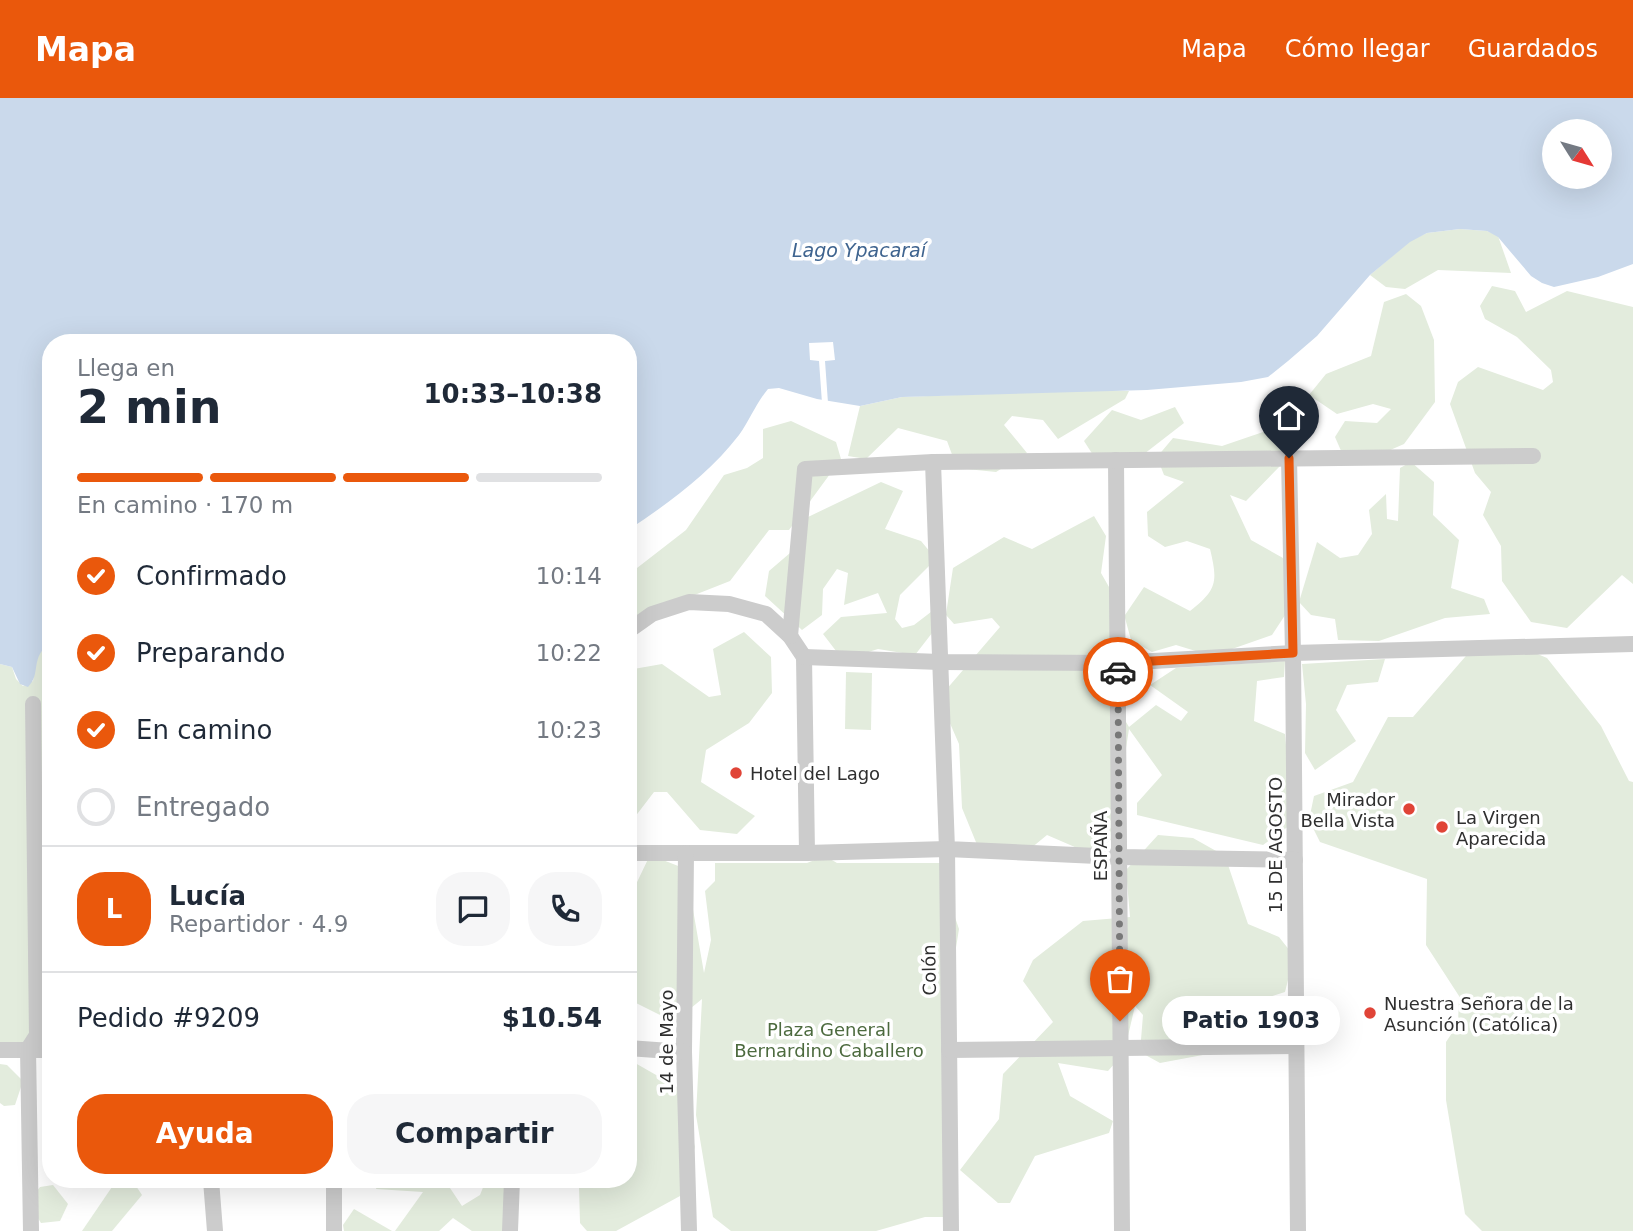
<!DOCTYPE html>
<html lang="es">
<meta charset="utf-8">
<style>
:root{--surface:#fff;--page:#f6f6f7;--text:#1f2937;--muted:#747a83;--line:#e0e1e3;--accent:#ea580c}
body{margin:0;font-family:"DejaVu Sans",sans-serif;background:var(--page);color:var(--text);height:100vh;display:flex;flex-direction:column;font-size:26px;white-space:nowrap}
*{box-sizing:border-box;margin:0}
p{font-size:23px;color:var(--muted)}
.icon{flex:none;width:38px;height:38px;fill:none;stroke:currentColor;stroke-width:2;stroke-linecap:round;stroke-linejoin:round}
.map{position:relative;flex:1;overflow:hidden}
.side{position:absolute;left:42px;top:236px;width:595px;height:854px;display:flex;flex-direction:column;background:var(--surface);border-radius:28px;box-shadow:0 7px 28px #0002}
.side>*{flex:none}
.needle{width:46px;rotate:127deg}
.buttons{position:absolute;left:1542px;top:21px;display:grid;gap:14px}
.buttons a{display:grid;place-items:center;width:70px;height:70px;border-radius:50%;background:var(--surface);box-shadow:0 7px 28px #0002;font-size:35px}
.pin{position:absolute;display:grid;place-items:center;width:60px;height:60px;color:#fff;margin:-72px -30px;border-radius:50% 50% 50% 0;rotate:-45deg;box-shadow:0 0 7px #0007}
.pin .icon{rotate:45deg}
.courier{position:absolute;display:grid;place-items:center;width:70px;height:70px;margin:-35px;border:5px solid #ea580c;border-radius:50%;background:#fff;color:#222;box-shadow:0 2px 9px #0007}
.bubble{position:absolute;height:49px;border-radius:24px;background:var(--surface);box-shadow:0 7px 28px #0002;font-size:23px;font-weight:600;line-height:49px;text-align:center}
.summary em{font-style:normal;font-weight:600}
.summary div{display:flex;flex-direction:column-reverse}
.summary{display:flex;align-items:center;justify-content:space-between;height:119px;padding:0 35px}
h1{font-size:46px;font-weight:600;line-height:52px}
.bar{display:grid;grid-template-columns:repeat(4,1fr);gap:10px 7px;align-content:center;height:84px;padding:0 35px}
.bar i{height:9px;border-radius:5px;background:var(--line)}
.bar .active{background:var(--accent)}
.bar p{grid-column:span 4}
.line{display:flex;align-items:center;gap:18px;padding:0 35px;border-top:2px solid var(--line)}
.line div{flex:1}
.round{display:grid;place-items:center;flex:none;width:74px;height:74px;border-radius:28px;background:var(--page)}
ol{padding:0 35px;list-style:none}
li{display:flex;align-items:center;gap:21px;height:77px}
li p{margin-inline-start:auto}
li .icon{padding:7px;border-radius:50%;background:var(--accent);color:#fff;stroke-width:4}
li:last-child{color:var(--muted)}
li i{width:38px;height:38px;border:4px solid var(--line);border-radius:50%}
.cta{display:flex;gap:14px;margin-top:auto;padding:14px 35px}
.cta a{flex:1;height:80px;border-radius:28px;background:var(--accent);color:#fff;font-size:28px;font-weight:600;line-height:80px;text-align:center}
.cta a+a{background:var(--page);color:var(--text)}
header{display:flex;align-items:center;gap:42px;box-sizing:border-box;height:98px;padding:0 35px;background:var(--accent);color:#fff}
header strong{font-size:33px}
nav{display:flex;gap:38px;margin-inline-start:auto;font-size:24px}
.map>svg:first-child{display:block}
.green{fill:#e3ecdd}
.water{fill:#cad9eb;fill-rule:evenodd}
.pier{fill:#fff}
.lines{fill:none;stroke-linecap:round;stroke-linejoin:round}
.minor{stroke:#ccc;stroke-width:16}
.done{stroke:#787878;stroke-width:7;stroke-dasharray:0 12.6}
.route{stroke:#ea580c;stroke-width:9}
.poi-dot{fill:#e04437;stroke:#fff;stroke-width:2.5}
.labels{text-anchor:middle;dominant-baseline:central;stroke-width:7;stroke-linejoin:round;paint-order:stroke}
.poi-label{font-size:18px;fill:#2f2f2f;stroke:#fff;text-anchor:start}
.street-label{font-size:18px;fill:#2f2f2f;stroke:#fff}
.park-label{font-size:18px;fill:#4c6a3e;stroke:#fff}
.water-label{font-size:19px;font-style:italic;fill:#3f648f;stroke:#fff}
</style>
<header>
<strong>Mapa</strong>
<nav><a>Mapa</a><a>Cómo llegar</a><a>Guardados</a></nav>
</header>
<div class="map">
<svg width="1633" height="1133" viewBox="0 0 1633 1133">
<rect width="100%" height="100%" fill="#fff"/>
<!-- green -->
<g class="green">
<path d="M1460 131 1487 133 1498 138 1511 175 1438 172 1405 191 1386 189 1370 177 1410 143 1427 135Z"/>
<path d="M1492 188 1515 193 1526 214 1567 193 1633 209V486L1622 477 1567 530 1531 524 1502 483 1501 448 1483 417 1491 394 1475 375 1450 306 1458 284 1478 269 1543 292 1553 284 1551 272 1517 239 1485 221 1480 208Z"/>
<path d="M1406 196 1421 208 1434 242 1435 304 1404 346 1372 360 1342 355 1335 339 1345 323 1377 325 1391 311 1373 306 1337 316 1309 297 1326 276 1371 258 1384 204Z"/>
<path d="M1093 292 1129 293 1125 301 1058 341 1043 322 1012 318 1004 327 1027 355 996 374 957 370 947 343 898 330 866 361 848 358 860 308 902 299Z"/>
<path d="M1175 309 1184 325 1144 356 1093 357 1084 343 1112 312 1141 322Z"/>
<path d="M791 323 836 344 841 361 789 432H769L730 483 664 509 628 544V477L686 432 724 377 747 370 763 360V331Z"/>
<path d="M1266 333 1282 344 1281 367 1246 403 1230 397 1251 442 1283 460 1295 480 1293 505 1272 537 1212 558 1176 547 1152 554 1131 542 1125 520 1117 609 1129 629 1156 607 1181 623 1188 614 1150 587 1176 570 1285 563 1284 579 1257 583 1254 623 1285 636 1293 725 1263 747 1137 717V705L1162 677 1129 631 1112 741 1091 756 1047 737 1019 760 980 754 962 710 959 646 939 600 1000 529 992 520 954 526 946 517 915 557 878 551 843 562 823 536 841 519 887 515 878 495 844 507 848 475 837 471 823 491 822 517 802 532 765 498 769 473 797 449 808 419 881 384 903 393 885 431 921 443 936 461 900 497 895 521 902 530 914 527 940 507 946 516 953 470 1004 439 1032 451 1094 418 1106 438 1101 475 1125 517 1144 489 1190 513C1217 492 1218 484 1210 451L1187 443 1165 449 1148 438 1147 414 1184 384 1164 377 1157 359 1173 340 1222 348Z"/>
<path d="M1411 364 1434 384 1433 417 1459 442 1451 490 1484 501 1490 516 1445 520 1379 543 1338 542 1335 521 1311 517 1299 504 1317 444 1340 460 1358 457 1372 436 1369 412 1386 396 1387 421 1398 423 1400 370Z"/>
<path d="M744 534 771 559 772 595 749 625 706 652 701 684 755 718 737 736 700 732 667 694H654L628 728V572L662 566 709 599 721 597 713 551Z"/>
<path d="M1478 544 1514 546 1547 560 1601 628 1629 683 1633 684V1133H1482L1465 1116 1446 1002V944L1458 926 1459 898 1426 847 1427 781 1320 744 1309 722 1314 698 1353 684 1388 619H1413Z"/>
<path d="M47 547V645L51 642V716L46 711 45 956 0 957V566L12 569 16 581 23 588 33 583 37 558Z"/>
<path d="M1385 561 1378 584 1347 587 1336 612 1356 643 1315 672 1305 655 1306 606 1302 566Z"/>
<path d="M846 574 872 575 871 632 845 631Z"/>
<path d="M1158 737 1193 740 1225 758 1248 826 1279 839 1294 858 1285 894 1260 902 1208 956 1160 965 1140 954 1143 917 1135 908 1124 955 1108 973 1058 965 1070 998 1113 1023 1109 1035 1035 1058 1010 1105H998L960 1072 999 1021 1003 976 1053 924 1023 883 1033 862 1083 823 1130 819 1126 772Z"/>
<path d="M650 757 686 771 704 875 711 842 705 793 715 783V765H807L825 758 837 765H946V793L959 831 945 918 944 1119H925L876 1133H731L713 1119 696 1017 702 901 674 924 628 901V803Z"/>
<path d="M628 961 679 990 695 1049 680 1098 616 1133H587L580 1125 579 1089 571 1082H628Z"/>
<path d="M0 966 7 967 23 983 15 1007 4 1008 0 1005Z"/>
<path d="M132 1082 142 1097 112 1133H82L114 1086Z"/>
<path d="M379 1082H448V1087L462 1108 480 1097 486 1082H509L507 1133H472L453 1120 439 1133H395L423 1094 376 1091Z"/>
<path d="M53 1087 68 1106 60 1123 41 1125 28 1104 40 1089Z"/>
<path d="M354 1111 392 1133H344L343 1127Z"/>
</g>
<!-- water -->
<path class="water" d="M0 0H1633V166L1598 179 1554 189 1542 185 1531 178 1498 139 1487 133 1460 131 1427 135 1410 144 1370 177 1317 238 1288 263 1268 279 1241 284 1147 292 902 299 860 308 817 301 779 290 768 291C756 305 750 322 739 337 709 376 669 405 628 432V245H51V545C29 559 42 575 28 589L20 586 12 569 0 566ZM1554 33H1600V79H1554Z"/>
<!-- pier -->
<path class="pier" d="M833 244 835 262 825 263 828 305H822L819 263 810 262 809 245Z"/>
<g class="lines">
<!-- minor -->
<g class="minor">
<path d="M1289 360 1293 555 1298 1133"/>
<path d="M1116 362 1122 1133"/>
<path d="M933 364 947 751 1119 759 1295 762"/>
<path d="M628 533 652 516 689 504 729 506 766 516 790 538 804 559 807 755"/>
<path d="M790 538 805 371 933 364 1533 358"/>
<path d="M804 559 940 564 1118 565 1293 555 1633 546"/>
<path d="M628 755H807L947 751 951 1133"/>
<path d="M686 755 684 954 689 1133"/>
<path d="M628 950 684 954"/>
<path d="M0 952H51"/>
<path d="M949 952 1296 948"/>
<path d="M211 1082 215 1133"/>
<path d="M334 1082V1133"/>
<path d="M31 1133 28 951 37 937 33 606"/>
<path d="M510 1133 512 1082"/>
</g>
</g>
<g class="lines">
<!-- done -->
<path class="done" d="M1118 574 1120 923"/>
<!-- route -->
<path class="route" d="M1118 574V565L1293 555 1289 360"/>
</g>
<!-- markers -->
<g class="poi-dot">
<circle cx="736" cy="675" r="7"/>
<circle cx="1409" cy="711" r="7"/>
<circle cx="1442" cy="729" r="7"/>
<circle cx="1370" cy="915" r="7"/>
</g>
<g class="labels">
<!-- poi labels -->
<g class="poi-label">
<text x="750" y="675">Hotel del Lago</text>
<text x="1395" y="701" text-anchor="end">Mirador<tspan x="1395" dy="21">Bella Vista</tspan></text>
<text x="1456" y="719">La Virgen<tspan x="1456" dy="21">Aparecida</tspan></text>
<text x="1384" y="905">Nuestra Señora de la<tspan x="1384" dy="21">Asunción (Católica)</tspan></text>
</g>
<!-- street labels -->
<g class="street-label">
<text transform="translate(1275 747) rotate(-90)">15 DE AGOSTO</text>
<text transform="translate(1100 748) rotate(-90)">ESPAÑA</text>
<text transform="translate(929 872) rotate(-91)">Colón</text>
<text transform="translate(666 944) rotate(-90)">14 de Mayo</text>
</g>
<!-- park labels -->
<g class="park-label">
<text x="829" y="931">Plaza General<tspan x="829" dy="21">Bernardino Caballero</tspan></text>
</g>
<!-- water labels -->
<g class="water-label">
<text x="859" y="152">Lago Ypacaraí</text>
</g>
</g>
</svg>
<div class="buttons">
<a><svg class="needle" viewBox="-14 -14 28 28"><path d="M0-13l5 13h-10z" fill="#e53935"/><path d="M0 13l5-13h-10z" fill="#747a83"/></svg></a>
</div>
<div class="pin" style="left:1120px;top:923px;background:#ea580c"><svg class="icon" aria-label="bag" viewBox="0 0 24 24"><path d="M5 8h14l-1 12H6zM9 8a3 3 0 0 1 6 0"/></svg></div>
<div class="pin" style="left:1289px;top:360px;background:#1f2937"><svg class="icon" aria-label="home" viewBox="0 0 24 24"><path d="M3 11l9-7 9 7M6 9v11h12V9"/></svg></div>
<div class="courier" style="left:1118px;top:574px"><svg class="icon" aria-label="car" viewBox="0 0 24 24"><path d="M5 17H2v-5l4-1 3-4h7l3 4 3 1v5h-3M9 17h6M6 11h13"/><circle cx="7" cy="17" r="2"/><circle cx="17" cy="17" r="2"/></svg></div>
<div class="bubble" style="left:1162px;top:898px;width:178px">Patio 1903</div>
<section class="side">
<div class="summary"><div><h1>2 min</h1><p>Llega en</p></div><em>10:33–10:38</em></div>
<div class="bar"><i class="active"></i><i class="active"></i><i class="active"></i><i></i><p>En camino · 170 m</p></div>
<ol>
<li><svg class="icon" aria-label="check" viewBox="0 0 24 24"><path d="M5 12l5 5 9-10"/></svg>Confirmado<p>10:14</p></li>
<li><svg class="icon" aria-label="check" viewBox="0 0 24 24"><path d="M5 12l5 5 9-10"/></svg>Preparando<p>10:22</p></li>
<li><svg class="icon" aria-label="check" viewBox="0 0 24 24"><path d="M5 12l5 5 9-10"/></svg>En camino<p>10:23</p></li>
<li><i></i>Entregado</li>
</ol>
<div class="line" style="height:126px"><b class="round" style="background:var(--accent);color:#fff">L</b><div><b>Lucía</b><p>Repartidor · 4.9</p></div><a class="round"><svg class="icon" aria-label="chat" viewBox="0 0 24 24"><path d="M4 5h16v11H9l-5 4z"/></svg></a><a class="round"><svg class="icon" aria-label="phone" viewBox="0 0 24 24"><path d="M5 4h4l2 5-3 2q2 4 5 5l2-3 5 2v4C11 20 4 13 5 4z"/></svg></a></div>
<div class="line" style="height:91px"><div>Pedido #9209</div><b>$10.54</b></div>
<div class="cta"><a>Ayuda</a><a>Compartir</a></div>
</section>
</div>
